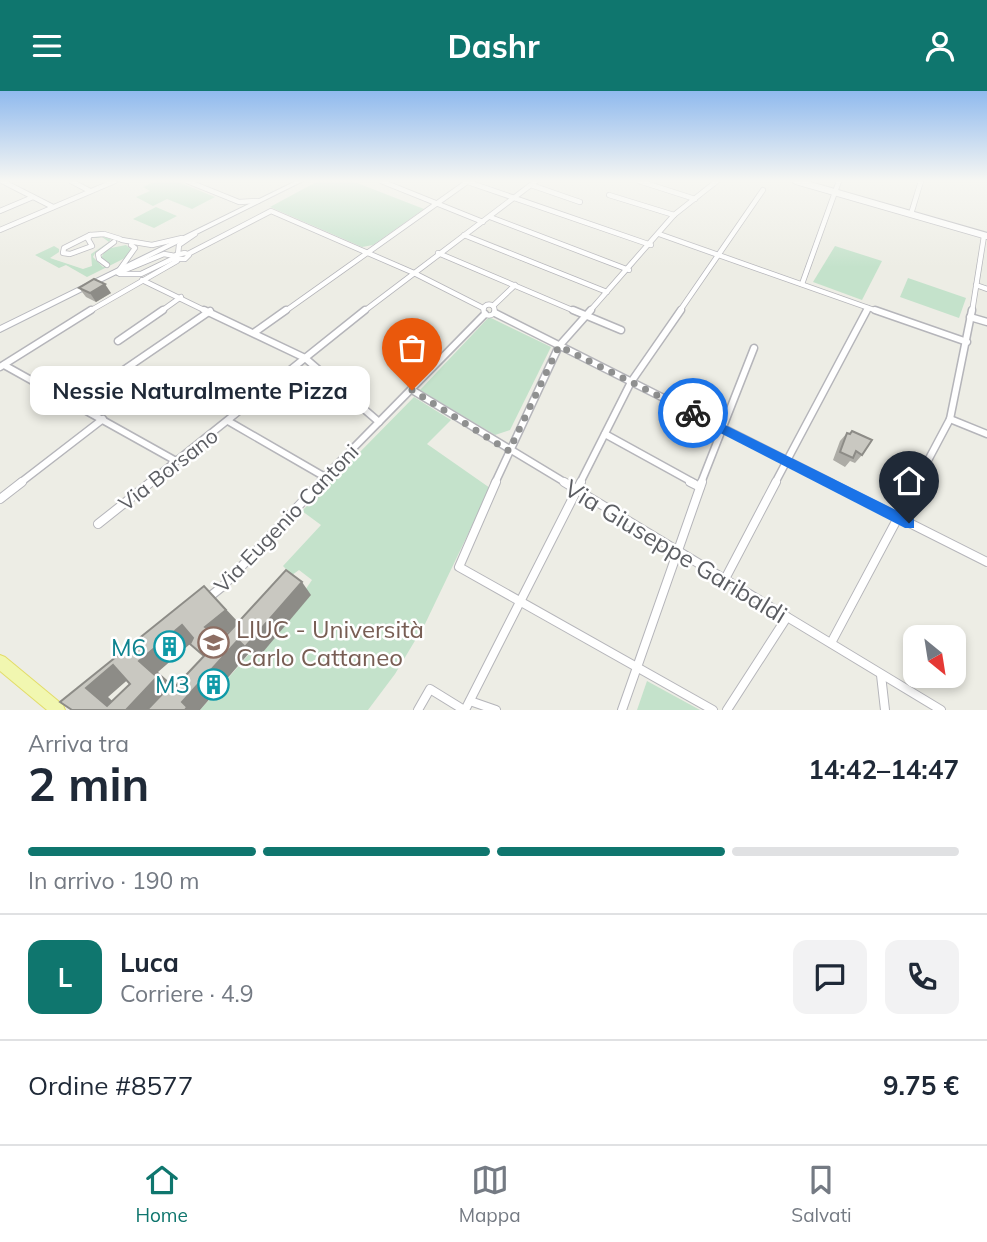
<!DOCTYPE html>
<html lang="it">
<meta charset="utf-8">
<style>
:root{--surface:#fff;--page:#f2f2f3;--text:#1f2937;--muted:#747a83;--line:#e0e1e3;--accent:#0f766e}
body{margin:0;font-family:Mulish,sans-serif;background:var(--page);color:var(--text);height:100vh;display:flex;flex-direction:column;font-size:26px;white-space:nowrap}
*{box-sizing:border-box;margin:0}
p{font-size:23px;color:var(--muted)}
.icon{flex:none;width:38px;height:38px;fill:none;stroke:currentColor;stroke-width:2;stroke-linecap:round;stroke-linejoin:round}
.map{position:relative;height:619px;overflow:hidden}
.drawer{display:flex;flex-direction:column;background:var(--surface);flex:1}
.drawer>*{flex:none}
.needle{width:46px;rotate:150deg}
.controls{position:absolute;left:903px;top:534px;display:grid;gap:14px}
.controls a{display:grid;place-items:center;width:63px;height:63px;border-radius:14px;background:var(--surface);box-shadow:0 4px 10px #0003;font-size:35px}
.pin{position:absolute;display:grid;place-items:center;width:60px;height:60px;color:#fff;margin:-72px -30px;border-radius:50% 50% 50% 0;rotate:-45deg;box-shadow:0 0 7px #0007}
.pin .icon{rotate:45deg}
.courier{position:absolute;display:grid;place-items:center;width:70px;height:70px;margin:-35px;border:5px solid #1a73e8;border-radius:50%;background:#fff;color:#222;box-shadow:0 2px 9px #0007}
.bubble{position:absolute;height:49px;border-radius:14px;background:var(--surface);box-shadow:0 4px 10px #0003;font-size:23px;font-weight:700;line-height:49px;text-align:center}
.summary em{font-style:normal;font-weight:700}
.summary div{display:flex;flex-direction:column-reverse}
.summary{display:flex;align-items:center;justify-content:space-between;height:119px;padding:0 28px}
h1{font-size:46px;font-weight:700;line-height:52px}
.bar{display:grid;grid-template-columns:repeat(4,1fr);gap:10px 7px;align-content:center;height:84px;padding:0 28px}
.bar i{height:9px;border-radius:5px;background:var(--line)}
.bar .active{background:var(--accent)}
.bar p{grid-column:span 4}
.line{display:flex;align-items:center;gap:18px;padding:0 28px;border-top:2px solid var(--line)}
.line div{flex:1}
.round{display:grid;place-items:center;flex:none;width:74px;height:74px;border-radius:14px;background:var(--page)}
header{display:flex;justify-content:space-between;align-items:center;height:91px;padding:0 28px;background:var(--accent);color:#fff;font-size:32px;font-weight:700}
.tab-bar{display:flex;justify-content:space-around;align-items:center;height:98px;border-top:2px solid var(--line);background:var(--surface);font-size:19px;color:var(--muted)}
.tab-bar a{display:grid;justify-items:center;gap:4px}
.tab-bar .active{color:var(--accent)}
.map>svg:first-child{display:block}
.green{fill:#c4e2cb}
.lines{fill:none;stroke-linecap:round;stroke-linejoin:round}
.minor-far2-casing{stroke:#b5b5ba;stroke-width:6}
.minor-far1-casing{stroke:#b5b5ba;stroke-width:9}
.minor-casing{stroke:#b5b5ba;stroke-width:10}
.tertiary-casing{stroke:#b5b5ba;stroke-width:8}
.secondary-casing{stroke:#b6b7bd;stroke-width:2}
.primary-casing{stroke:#e3dd68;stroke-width:2}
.minor-far2{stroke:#fff;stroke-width:4.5}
.minor-far1{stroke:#fff;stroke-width:6}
.minor{stroke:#fff;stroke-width:8}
.tertiary{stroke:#fff;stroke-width:6}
.secondary{fill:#fff;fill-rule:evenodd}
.primary{fill:#f1f7b0;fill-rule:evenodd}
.wall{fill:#adaca6}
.shaded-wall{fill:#8d8c87}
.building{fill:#c9c8c1;stroke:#8d8c87;stroke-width:2;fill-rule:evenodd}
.route{fill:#1a73e8}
.done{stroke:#8f9090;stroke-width:7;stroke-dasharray:0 12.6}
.labels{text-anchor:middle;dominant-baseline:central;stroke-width:5;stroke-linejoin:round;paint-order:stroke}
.street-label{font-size:21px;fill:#5c5e63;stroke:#fff}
.near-street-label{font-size:24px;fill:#5c5e63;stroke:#fff}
.near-education-label{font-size:24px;fill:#785e54;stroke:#fff;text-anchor:start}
.near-culture-label{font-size:24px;fill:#0d838f;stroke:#fff;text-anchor:end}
</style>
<header><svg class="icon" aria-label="menu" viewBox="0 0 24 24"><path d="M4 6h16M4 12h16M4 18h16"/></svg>Dashr<svg class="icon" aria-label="person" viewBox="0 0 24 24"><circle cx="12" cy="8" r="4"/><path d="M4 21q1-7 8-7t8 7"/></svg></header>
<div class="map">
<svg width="987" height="619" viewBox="0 0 987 619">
<rect width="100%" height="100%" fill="#edede5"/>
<!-- green -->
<g class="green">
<path d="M156 90H176L215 106 192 118 167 108 153 115 136 106 150 100 143 96Z"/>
<path d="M318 90H352L424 118 373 154 362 156 270 116Z"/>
<path d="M156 116 177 125 154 137 133 128Z"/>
<path d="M99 145 111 148C107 156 97 156 93 166L103 176 109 173 101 167 106 158 126 154 133 160 125 167 87 186 66 174 59 177 35 164 54 155 59 158V161L50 167 83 178 92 175 91 163 109 151 102 146 94 147Z"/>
<path d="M835 155 882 170 862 209 813 191Z"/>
<path d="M908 187 966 207 959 227 900 206Z"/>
<path d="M489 226 551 256 510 339 495 344 420 299Z"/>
<path d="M414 306 451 329 427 353 490 397 425 533 395 583 368 619H200L251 561 258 567 312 489 299 479 292 484 283 475 321 434 302 420Z"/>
<path d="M647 590 700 619H637Z"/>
</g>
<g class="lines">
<defs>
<g id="minor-far2">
<path d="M2 90 53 116"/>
<path d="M71 90 90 100"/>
<path d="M187 90 239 111 258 110"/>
<path d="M381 90 483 131"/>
<path d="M465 90 651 154"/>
<path d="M639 90 695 108"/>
<path d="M531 94 580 111"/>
<path d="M609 104 674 124"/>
<path d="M0 120 33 106"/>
<path d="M911 123 921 90"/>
<path d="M490 126 629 179"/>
<path d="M0 139 115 90"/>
<path d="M659 143 880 221"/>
<path d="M90 144 88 148 92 155 70 163 63 162 64 157Z"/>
<path d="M90 144 104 143 120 148"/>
<path d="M464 144 607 201"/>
<path d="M122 149 152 154 182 147"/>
<path d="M185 162 189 164 185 168H174L176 164Z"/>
<path d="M438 162 577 221"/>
<path d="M178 163 179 154 195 143"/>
<path d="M188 163 271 120 414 182 483 217"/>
<path d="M107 174 99 168 98 163 114 151"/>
<path d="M120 178 135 157 131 154"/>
<path d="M118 182 164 163 175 165"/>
<path d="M120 183H141L174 167"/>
<path d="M142 189 208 221"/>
<path d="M802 193 839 90"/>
<path d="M976 194 987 198"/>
<circle cx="489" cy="219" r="5.5"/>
<path d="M493 215 515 194"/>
<path d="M88 221 177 170"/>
<path d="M160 221 181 206"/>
<path d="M284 221 467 91"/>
<path d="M363 221 536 90"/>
<path d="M589 221 674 124 717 90"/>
<path d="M679 221 763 99"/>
<path d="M866 221 868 217"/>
<path d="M972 221 984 145"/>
</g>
<g id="minor-far1">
<path d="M204 219 305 267 379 331"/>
<path d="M573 219 621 239"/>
<path d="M875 219 967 251"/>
<path d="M495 222 832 392"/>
<path d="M970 226 987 231"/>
<path d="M255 241 286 219"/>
<path d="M118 250 163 219"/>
<path d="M4 274 176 370"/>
<path d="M0 276 91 219"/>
<path d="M412 299 566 392"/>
<path d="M74 313 210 220"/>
<path d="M950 328 987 343"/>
<path d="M228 330 325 386"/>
<path d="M605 343 694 392"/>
<path d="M20 392 103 328"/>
<path d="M149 392 365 219"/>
<path d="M319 392 485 223"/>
<path d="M495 392 559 255 591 219"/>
<path d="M580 392 631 291 681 219"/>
<path d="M701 392 754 257"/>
<path d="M775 392 867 219"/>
<path d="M916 392 950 328 972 219"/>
</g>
<g id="minor">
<path d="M496 391 459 476 713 619"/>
<path d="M564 391 941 619"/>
<path d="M690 391 700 396"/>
<path d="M828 391 987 471"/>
<path d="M0 408 22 391"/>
<path d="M98 433 151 391"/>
<path d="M725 488 776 391"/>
<path d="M208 507 223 495 321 391"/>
<path d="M831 552 917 391"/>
<path d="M881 584 885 619"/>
<path d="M470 610 496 619"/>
<path d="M418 619 430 598 464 619"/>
<path d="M465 619 581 391"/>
<path d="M622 619 702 391"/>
<path d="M727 619 787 526"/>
</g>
<path id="tertiary" d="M796 90 987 145"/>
<path id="secondary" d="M296 90H303L0 241V235Z"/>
<path id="primary" d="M0 564 5 566 63 614 65 619H47L0 580Z"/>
</defs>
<!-- minor-far2 casing -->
<use href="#minor-far2" class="minor-far2-casing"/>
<!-- minor-far1 casing -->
<use href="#minor-far1" class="minor-far1-casing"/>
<!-- minor casing -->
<use href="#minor" class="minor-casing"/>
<!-- tertiary casing -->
<use href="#tertiary" class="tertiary-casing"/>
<!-- secondary casing -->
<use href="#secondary" class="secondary-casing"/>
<!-- primary casing -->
<use href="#primary" class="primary-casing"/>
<!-- minor-far2 -->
<use href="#minor-far2" class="minor-far2"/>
<!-- minor-far1 -->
<use href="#minor-far1" class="minor-far1"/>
<!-- minor -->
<use href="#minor" class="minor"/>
<!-- tertiary -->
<use href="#tertiary" class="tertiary"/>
<!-- secondary -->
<use href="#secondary" class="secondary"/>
<!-- primary -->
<use href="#primary" class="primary"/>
</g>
<!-- wall -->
<g class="wall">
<path d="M79 197 111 202 96 211 86 206Z"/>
<path d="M852 340 862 364 855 372 850 370 845 376 833 369 840 350 847 342 849 343Z"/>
</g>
<!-- shaded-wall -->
<g class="shaded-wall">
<path d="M105 193 111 202 96 211 90 202Z"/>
<path d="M302 491 311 504 258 567 245 556Z"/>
<path d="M204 495 239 532 220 548 205 536Z"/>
<path d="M182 534 198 546 158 581 175 596 238 549 250 561 200 619H126L139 570Z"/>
<path d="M113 574 132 585 108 606 122 619 107 615 86 597Z"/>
</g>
<!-- building -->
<g class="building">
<path d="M94 188 105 193 90 202 79 197Z"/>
<path d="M852 340 872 349 862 364 856 360 853 367 840 361 847 342 850 343Z"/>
<path d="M286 479 302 491 245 556 238 549 182 611 187 616 185 619H147L168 597 171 600 204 565 190 553 193 547 182 534 139 570 157 586 126 619H72L60 611 204 495 226 519 205 536 222 549ZM113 574 130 593 107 615 86 597Z"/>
</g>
<!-- sky -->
<linearGradient id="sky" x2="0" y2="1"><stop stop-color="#90baee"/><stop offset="0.51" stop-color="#f7f7f3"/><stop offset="1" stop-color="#f7f7f3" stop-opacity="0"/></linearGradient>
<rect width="987" height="176" fill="url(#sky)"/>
<!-- route -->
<path class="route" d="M693 318 914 428V437H905L689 326V319Z"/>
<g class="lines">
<!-- done -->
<path class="done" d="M412 299 509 360 559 255 693 322"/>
</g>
<!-- icons -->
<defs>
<symbol id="university-ring" viewBox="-11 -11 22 22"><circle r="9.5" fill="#fff" stroke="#8d6e63" stroke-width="1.5"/><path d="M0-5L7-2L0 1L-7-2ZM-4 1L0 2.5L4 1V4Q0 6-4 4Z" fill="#8d6e63"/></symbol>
<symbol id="building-ring" viewBox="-11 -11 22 22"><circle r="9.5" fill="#fff" stroke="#0f9aa8" stroke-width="1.5"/><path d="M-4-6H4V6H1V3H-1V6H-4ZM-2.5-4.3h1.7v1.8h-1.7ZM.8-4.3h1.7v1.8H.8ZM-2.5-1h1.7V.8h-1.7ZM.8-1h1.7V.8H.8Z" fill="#0f9aa8"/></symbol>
</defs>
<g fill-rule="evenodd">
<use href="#university-ring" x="196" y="534" width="35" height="35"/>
<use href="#building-ring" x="152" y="538" width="35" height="35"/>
<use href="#building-ring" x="196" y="576" width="35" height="35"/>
</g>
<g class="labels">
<!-- street labels -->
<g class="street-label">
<text transform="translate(168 378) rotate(-38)">Via Borsano</text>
<text transform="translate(286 427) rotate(-46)">Via Eugenio Cantoni</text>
</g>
<!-- near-street labels -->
<g class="near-street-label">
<text transform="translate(676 460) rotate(31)">Via Giuseppe Garibaldi</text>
</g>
<!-- near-education labels -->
<g class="near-education-label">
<text x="236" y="538">LIUC - Università<tspan x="236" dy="28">Carlo Cattaneo</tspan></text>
</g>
<!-- near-culture labels -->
<g class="near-culture-label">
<text x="146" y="556">M6</text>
<text x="190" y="593">M3</text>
</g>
</g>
</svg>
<div class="controls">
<a><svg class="needle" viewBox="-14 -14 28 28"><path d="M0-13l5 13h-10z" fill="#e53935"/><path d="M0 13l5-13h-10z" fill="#747a83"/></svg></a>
</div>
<div class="pin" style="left:412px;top:299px;background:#ea580c"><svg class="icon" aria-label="bag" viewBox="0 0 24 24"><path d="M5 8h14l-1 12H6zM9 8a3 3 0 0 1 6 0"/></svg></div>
<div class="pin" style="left:909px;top:432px;background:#1f2937"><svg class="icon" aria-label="home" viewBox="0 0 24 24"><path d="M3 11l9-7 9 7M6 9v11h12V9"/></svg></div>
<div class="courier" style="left:693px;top:322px"><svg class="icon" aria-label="bike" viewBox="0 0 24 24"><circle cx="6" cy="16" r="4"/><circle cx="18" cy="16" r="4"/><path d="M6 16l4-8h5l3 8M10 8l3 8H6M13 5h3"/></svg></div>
<div class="bubble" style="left:30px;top:275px;width:340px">Nessie Naturalmente Pizza</div>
</div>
<section class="drawer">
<div class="summary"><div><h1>2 min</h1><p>Arriva tra</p></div><em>14:42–14:47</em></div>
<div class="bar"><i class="active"></i><i class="active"></i><i class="active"></i><i></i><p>In arrivo · 190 m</p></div>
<div class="line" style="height:126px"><b class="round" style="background:var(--accent);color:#fff">L</b><div><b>Luca</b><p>Corriere · 4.9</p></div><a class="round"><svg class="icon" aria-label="chat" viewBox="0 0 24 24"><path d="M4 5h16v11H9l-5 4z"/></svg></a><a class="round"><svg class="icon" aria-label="phone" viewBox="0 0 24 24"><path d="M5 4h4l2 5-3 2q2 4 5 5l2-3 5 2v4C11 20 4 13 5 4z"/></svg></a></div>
<div class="line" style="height:91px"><div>Ordine #8577</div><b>9.75 €</b></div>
</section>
<nav class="tab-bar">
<a class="active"><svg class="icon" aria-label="home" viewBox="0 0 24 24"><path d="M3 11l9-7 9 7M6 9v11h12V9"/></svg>Home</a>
<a><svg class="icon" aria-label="map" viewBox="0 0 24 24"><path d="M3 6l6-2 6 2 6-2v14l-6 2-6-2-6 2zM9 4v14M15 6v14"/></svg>Mappa</a>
<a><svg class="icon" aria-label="saved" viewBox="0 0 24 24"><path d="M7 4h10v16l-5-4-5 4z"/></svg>Salvati</a>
</nav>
